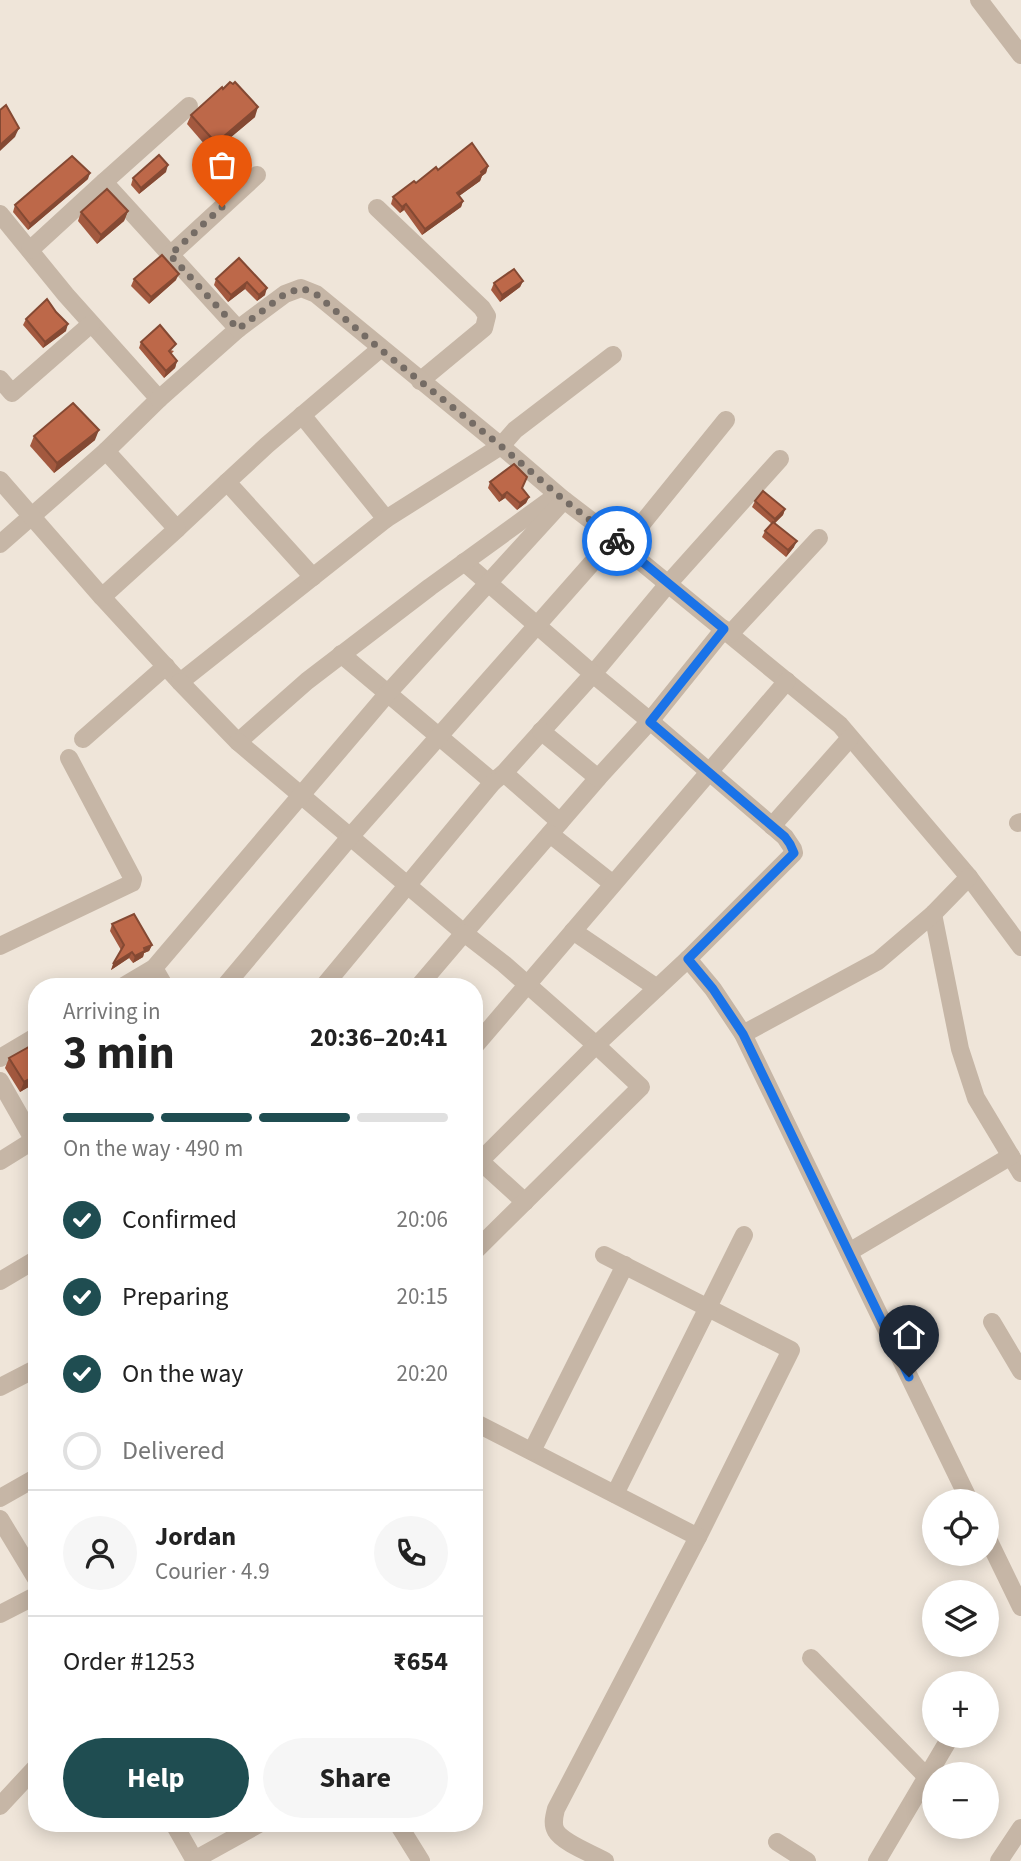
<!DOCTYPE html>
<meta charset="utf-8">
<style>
:root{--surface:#fff;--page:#f6f6f6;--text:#222;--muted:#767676;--line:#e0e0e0;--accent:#1f4d51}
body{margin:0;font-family:"Source Sans 3",sans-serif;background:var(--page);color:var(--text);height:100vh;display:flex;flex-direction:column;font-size:26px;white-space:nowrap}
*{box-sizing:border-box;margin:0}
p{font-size:23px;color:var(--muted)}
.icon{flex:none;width:38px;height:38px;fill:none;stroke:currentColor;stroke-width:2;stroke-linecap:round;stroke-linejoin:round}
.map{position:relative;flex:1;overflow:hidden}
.panel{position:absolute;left:28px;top:978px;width:455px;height:854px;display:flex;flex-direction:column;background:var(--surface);border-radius:28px;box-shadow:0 4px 18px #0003}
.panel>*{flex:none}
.fabs{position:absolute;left:922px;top:1489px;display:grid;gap:14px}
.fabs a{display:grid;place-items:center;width:77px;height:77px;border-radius:50%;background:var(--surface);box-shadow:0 4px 18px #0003;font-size:35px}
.pin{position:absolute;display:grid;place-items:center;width:60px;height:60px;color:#fff;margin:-72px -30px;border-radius:50% 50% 50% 0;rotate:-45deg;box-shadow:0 0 7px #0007}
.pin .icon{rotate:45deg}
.courier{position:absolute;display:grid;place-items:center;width:70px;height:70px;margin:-35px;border:5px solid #1a73e8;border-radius:50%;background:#fff;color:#222;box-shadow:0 2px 9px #0007}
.summary em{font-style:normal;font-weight:700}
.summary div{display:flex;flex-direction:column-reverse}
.summary{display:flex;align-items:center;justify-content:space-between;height:119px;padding:0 35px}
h1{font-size:46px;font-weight:700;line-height:52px}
.bar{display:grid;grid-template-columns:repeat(4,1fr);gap:10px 7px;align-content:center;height:84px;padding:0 35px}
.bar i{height:9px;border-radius:5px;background:var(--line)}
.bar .on{background:var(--accent)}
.bar p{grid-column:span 4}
.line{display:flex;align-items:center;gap:18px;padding:0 35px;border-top:2px solid var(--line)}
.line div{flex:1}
.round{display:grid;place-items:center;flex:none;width:74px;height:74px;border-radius:37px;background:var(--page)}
ol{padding:0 35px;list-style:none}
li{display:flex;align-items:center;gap:21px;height:77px}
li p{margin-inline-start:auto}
li .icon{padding:7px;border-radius:50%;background:var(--accent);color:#fff;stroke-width:4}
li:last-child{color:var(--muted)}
li i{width:38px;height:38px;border:4px solid var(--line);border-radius:50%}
.cta{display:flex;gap:14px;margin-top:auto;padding:14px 35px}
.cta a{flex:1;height:80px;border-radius:42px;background:var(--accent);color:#fff;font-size:28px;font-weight:700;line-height:80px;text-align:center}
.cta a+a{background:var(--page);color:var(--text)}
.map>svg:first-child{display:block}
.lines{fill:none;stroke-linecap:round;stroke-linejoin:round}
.minor{stroke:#c6b6a6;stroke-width:18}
.wall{fill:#a3593f}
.shaded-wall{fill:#844933}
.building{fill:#bd6849;stroke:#844933;stroke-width:2}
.done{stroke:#756c65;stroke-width:7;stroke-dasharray:0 12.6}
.route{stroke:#1a73e8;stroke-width:9}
</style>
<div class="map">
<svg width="1021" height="1861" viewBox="0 0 1021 1861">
<rect width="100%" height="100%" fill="#efe5d9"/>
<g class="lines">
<!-- minor -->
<g class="minor">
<path d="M979 0 1021 55"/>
<path d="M104 182 189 106"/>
<path d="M377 208 482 308 487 316 484 328 420 381"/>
<path d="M0 214 66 295 159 399 106 451 0 544"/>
<path d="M30 250 104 182 238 329 159 399"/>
<path d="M170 255 257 175"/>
<path d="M238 329 285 294 301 288 316 294 501 446 564 500 614 538 623 547 840 725 969 877 1021 947"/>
<path d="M0 379 12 393 91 324"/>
<path d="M302 415 386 519"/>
<path d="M0 480 102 597 180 682 386 519 501 446 515 430 613 355"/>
<path d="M177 529 227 482"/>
<path d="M623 547 726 420"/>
<path d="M313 577 227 482 267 445 380 349"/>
<path d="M102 597 177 529 106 451"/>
<path d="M724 629 650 721 593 674 668 584 780 459"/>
<path d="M730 634 819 538"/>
<path d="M341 654 493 782 504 773 593 674 464 562"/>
<path d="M180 682 238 742 307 681 430 587 557 495"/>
<path d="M83 739 166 666"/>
<path d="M238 742 464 933 560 822"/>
<path d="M504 773 560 822 598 778"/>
<path d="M1018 823 1021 822"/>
<path d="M772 826 850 738"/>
<path d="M550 834 613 884"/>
<path d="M933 914 960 1049 976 1098 1021 1173"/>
<path d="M573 931 657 988"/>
<path d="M0 946 132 883 133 879 69 758"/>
<path d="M688 959 713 989 743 1034 970 1502"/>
<path d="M154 968 165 987"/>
<path d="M122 987 154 968 388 693 564 500"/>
<path d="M224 987 350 837 614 538"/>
<path d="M323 987 493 782"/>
<path d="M418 987 464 933 504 964 596 1045 688 959 794 853 793 849 785 837 650 721 598 778 541 731"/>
<path d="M743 1034 878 961 933 914 969 877"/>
<path d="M474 1047 787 681"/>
<path d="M0 1058 37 1036"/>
<path d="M0 1081 37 1146"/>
<path d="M0 1161 37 1138"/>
<path d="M480 1161 525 1202"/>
<path d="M474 1167 596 1045 641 1087 474 1252"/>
<path d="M849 1252 1011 1156"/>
<path d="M604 1255 791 1350 698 1537 556 1809C554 1817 552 1824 556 1831 563 1843 593 1854 605 1861"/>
<path d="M0 1281 37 1259"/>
<path d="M992 1322 1021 1371"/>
<path d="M0 1387 37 1368"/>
<path d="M474 1422 698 1537"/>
<path d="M532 1451 625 1265"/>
<path d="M615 1494 744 1235"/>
<path d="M0 1498 37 1477"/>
<path d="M0 1519 37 1580"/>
<path d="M987 1537 1021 1607"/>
<path d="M0 1614 37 1595"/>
<path d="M811 1658 927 1777"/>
<path d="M0 1806 37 1766"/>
<path d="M174 1824 195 1861"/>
<path d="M398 1824 421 1861"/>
<path d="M777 1842 807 1861"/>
<path d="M194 1860 259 1824"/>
<path d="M877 1861 951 1736"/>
<path d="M999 1861 1021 1828"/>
</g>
</g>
<!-- wall -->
<g class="wall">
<path d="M223 89 255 117 212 153 187 124 191 115Z"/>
<path d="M488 166 486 173 482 176 480 181 459 196 463 201 461 207 422 235 404 210 400 213 391 204 393 197 438 170Z"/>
<path d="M166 172 139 194 131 185 133 178Z"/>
<path d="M88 179 28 230 13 212 15 205Z"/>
<path d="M128 211 124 221 97 244 78 221 81 212Z"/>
<path d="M239 258 265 295 257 301 245 289 228 302 214 285 216 279Z"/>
<path d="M134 279 176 280 149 304 131 286Z"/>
<path d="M523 281 520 287 500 302 491 290 494 283Z"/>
<path d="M26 319 66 331 43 348 23 325Z"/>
<path d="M141 342 174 351 171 354 177 361 175 368 164 378 139 348Z"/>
<path d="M34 436 95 440 54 473 30 446Z"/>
<path d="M490 482 522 489 529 497 526 503 517 510 505 498 499 502 488 488Z"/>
<path d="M755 501 785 509 783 515 775 523 794 547 786 557 762 537 765 531 772 524 752 507Z"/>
<path d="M112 924 152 945 149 951 144 953 143 957 133 963 129 958 111 970 121 950 110 931Z"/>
<path d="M37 1044V1082L20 1092 5 1068 9 1058Z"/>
</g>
<!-- shaded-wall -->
<g class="shaded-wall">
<path d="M258 107 255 117 212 153 216 143Z"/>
<path d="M19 128 15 137 0 151V145Z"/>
<path d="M168 165 166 172 139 194 141 188Z"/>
<path d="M488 166 486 173 482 176 480 181 455 199 457 193Z"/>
<path d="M90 173 88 179 28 230 30 224Z"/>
<path d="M463 201 461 207 422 235 425 229Z"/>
<path d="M406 204 404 210 400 213 402 207Z"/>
<path d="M128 211 124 221 97 244 101 235Z"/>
<path d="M179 274 176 280 149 304 151 297Z"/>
<path d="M523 281 520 287 500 302 502 295Z"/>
<path d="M247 282 245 289 228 302 231 295Z"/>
<path d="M267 288 265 295 257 301 259 295Z"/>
<path d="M68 324 66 331 43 348 45 342Z"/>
<path d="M177 361 175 368 164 378 166 371Z"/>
<path d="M99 430 95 440 54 473 57 463Z"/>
<path d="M507 492 505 498 499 502 502 496Z"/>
<path d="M529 497 526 503 517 510 520 503Z"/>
<path d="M785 509 783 515 773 525 775 519Z"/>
<path d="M797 541 794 547 786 557 788 550Z"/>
<path d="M152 945 149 951 144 953 143 957 133 963 135 956 144 948Z"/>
<path d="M132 952 129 958 111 970 113 964Z"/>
<path d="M37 1075V1082L20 1092 24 1082Z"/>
</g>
<!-- building -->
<g class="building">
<path d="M230 82 233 84 235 82 258 107 216 143 191 115 222 87 223 89Z"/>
<path d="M6 105 19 128 0 145V110Z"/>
<path d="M472 143 488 166 481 172 482 174 457 193 463 201 425 229 406 204 402 207 393 197 414 181 416 183 436 167 438 170Z"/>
<path d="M159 155 168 165 141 188 133 178Z"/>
<path d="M72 156 90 173 30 224 15 205Z"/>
<path d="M107 189 128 211 101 235 81 212Z"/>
<path d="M162 255 179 274 151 297 134 279Z"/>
<path d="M239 258 267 288 259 295 247 282 231 295 216 279Z"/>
<path d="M514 269 523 281 502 295 494 283Z"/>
<path d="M47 299 56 312 68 324 45 342 26 319Z"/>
<path d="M160 325 176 344 169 351 177 361 166 371 141 342Z"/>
<path d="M73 403 99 430 57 463 34 436Z"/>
<path d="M514 464 527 477 522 488 529 497 520 503 507 492 502 496 490 482Z"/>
<path d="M763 491 785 509 775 519 755 501Z"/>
<path d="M773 522 797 541 788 550 765 531Z"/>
<path d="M134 914 152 945 144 948 145 951 135 956 132 952 113 964 124 945 112 924Z"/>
<path d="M36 1043 37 1044V1075L24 1082 9 1058Z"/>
</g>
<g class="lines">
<!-- done -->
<path class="done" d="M222 207 170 255 238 329 285 294 301 288 316 294 380 349 501 446 564 500 617 541"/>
<!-- route -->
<path class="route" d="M617 541 724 629 650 722 785 837 790 844 794 853 688 959 713 989 743 1034 909 1377"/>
</g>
</svg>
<div class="fabs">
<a><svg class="icon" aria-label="locate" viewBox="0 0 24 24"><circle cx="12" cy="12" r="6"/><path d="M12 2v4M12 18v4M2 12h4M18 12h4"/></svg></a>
<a><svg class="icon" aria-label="layers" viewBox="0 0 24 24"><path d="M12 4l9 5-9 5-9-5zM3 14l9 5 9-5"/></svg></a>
<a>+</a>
<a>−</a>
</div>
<div class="pin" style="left:222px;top:207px;background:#ea580c"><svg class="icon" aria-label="bag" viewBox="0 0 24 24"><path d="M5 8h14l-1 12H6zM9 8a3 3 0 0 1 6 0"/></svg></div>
<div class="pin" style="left:909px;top:1377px;background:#1f2937"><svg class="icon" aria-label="home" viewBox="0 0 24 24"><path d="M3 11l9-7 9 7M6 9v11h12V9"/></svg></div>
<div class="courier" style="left:617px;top:541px"><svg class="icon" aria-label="bike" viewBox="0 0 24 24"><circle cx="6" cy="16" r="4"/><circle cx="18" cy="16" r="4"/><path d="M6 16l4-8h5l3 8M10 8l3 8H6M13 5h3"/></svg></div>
<section class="panel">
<div class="summary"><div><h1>3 min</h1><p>Arriving in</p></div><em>20:36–20:41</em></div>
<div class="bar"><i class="on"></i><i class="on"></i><i class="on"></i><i></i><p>On the way · 490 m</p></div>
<ol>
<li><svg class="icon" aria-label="check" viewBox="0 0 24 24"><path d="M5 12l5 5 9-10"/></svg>Confirmed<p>20:06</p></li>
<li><svg class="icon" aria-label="check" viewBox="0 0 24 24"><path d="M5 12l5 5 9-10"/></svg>Preparing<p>20:15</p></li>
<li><svg class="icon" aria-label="check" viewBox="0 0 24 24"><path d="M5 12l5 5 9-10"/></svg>On the way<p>20:20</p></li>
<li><i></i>Delivered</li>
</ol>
<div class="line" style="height:126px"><a class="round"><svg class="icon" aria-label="person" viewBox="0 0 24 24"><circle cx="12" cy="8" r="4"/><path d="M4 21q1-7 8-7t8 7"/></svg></a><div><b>Jordan</b><p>Courier · 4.9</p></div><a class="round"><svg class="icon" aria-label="phone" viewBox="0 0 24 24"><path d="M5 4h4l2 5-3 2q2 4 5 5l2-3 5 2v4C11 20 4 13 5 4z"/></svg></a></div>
<div class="line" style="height:91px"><div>Order #1253</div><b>₹654</b></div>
<div class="cta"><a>Help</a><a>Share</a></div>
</section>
</div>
